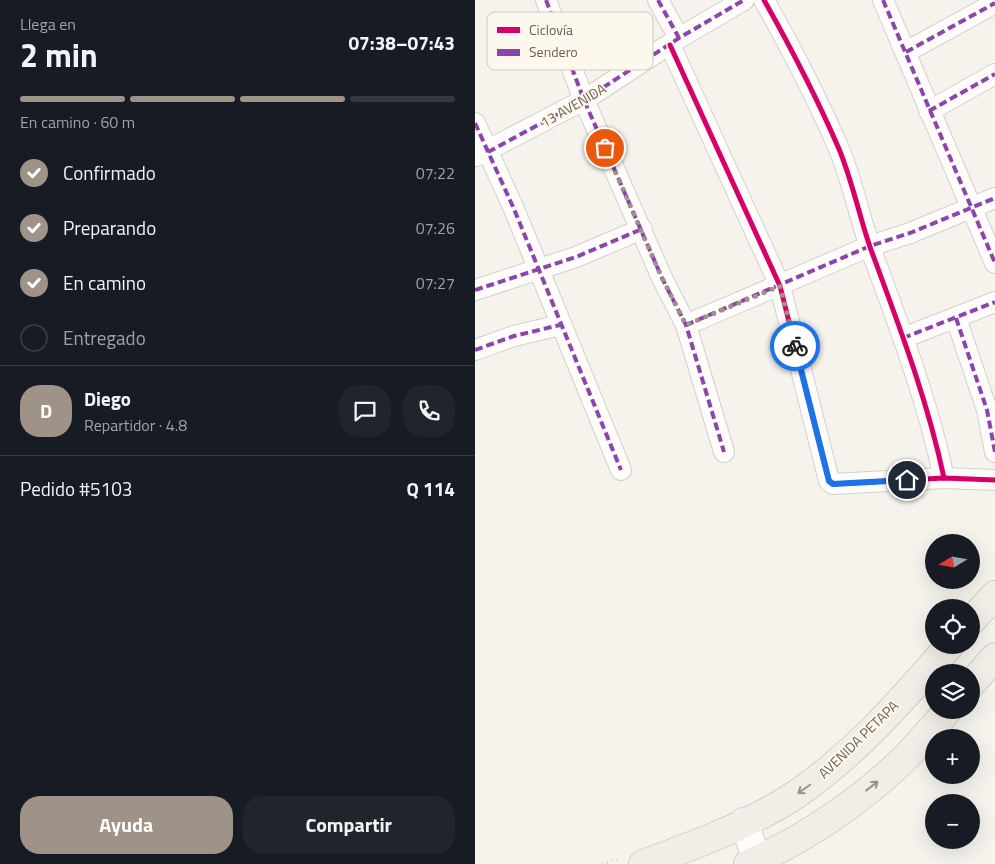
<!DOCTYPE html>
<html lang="es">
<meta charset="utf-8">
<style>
:root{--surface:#171b24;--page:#20242c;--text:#f1f3f6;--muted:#9ea1a6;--line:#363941;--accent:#9f9286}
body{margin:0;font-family:"Titillium Web",sans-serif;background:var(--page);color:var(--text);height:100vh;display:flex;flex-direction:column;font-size:19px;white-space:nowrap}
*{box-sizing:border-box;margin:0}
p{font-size:16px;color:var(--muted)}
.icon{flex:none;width:28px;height:28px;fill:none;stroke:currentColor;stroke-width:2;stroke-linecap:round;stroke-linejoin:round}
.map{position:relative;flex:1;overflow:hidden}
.sheet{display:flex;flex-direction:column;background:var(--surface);width:475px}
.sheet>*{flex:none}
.needle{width:32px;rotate:259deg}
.controls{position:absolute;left:450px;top:534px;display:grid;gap:10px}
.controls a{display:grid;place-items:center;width:55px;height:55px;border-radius:50%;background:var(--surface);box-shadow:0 5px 20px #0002;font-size:25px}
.pin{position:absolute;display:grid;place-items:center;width:42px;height:42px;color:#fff;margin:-21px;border:2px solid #fff;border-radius:50%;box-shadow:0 1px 5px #0007}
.courier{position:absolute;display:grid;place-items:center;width:50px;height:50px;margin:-25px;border:4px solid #1a73e8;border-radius:50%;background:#fff;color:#222;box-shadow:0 1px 6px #0007}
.overview em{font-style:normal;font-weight:700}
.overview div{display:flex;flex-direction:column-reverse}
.overview{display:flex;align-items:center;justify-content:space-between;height:85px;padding:0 20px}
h1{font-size:32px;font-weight:700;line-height:38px}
.bar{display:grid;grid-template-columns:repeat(4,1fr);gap:8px 5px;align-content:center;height:60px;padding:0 20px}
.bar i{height:6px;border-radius:4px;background:var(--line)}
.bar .active{background:var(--accent)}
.bar p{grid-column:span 4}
.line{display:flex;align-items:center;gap:12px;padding:0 20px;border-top:1px solid var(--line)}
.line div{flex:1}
.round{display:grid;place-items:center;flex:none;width:52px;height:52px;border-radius:20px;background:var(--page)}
ol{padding:0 20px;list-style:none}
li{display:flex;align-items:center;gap:15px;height:55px}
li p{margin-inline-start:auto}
li .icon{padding:5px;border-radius:50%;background:var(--accent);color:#fff;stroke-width:4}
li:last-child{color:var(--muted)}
li i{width:28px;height:28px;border:2px solid var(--line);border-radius:50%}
.cta{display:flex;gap:10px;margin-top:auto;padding:10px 20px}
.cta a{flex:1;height:58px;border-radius:20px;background:var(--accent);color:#fff;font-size:20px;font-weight:700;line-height:58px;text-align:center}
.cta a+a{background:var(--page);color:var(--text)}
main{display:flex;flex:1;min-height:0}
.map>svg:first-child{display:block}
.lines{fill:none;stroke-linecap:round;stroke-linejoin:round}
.street-casing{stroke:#d4d0ca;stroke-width:22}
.secondary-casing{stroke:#d5d0ca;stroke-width:30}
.primary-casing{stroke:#d3cec7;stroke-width:30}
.path{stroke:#d6d1cc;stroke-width:3;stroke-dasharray:1 4;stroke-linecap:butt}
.street{stroke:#fefdfc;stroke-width:20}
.secondary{stroke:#fefdfc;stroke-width:28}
.primary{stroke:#f1eee7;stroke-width:28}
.quiet{stroke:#8e44ad;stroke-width:4;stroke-dasharray:8 4;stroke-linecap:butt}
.cycleway-casing{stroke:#fcf8ed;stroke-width:8}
.cycleway{stroke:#d6006c;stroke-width:5}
.oneway{stroke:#9d9084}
.done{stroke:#9f9286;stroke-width:5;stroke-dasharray:0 9}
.route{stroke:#1a73e8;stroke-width:6}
.labels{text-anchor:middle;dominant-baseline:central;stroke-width:4;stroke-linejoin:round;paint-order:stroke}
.street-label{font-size:14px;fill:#705e4f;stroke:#fcf8ed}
.key{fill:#fcf8ed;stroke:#d2cabe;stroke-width:1}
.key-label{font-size:14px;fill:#705e4f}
</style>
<main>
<section class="sheet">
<div class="overview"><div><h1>2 min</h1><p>Llega en</p></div><em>07:38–07:43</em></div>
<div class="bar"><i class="active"></i><i class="active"></i><i class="active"></i><i></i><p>En camino · 60 m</p></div>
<ol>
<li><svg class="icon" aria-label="check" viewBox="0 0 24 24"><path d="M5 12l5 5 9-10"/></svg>Confirmado<p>07:22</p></li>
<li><svg class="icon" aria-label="check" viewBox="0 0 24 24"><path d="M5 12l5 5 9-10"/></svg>Preparando<p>07:26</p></li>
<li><svg class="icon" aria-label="check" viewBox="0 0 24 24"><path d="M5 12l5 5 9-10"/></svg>En camino<p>07:27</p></li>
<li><i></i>Entregado</li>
</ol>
<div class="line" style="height:90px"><b class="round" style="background:var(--accent);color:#fff">D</b><div><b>Diego</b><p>Repartidor · 4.8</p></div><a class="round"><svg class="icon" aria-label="chat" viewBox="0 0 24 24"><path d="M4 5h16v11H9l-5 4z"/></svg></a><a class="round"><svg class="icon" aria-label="phone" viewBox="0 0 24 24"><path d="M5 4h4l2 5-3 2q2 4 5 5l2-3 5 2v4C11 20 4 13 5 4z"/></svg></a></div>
<div class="line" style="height:65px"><div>Pedido #5103</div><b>Q 114</b></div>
<div class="cta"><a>Ayuda</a><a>Compartir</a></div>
</section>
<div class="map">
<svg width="520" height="864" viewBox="0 0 520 864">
<rect width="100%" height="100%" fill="#f5f3ec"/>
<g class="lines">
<defs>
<g id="street">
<path d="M71 0 109 100 187 278 211 325 249 452"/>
<path d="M183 0 204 38"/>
<path d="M289 0C316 48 342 98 364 149 377 180 384 215 395 247 423 323 452 398 469 478"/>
<path d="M408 0 520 263"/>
<path d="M195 45 305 286 354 481 358 484 469 478 520 480"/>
<path d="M431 52 520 3"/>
<path d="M454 111 520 74"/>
<path d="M0 123 39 209 146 470"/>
<path d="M1 156 109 100 204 38 269 0"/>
<path d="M0 290 101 257 167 229"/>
<path d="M481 318 512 410 520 452"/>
<path d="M211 325 395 246 435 233 520 198"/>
<path d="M428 338 520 302"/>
<path d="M0 350 39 336 85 325"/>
</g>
<path id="secondary" d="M269 822 282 860 280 864"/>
<g id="primary">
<path d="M496 621 520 595"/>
<path d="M496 684 520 657"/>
<path d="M168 864C215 847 271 826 314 799 376 759 427 700 475 645"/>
<path d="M273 864C330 839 388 800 432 756 446 741 460 725 473 710"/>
</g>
</defs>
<!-- street casing -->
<use href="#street" class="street-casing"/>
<!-- secondary casing -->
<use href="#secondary" class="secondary-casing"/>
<!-- primary casing -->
<use href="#primary" class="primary-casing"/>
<!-- path -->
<path class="path" d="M127 864 143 859"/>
<!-- street -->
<use href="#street" class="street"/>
<!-- secondary -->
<use href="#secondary" class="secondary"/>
<!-- primary -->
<use href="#primary" class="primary"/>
<!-- quiet -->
<g class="quiet">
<path d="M71 0 109 100 187 278 211 325 249 452"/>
<path d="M183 0 204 38"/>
<path d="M408 0 520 263"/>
<path d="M431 52 520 3"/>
<path d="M454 111 520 74"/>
<path d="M0 123 39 209 146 470"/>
<path d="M13 152 109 100 204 38 269 0"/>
<path d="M0 290 101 257 167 229"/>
<path d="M481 318 512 410 520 452"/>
<path d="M211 325 395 246 435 233 520 198"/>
<path d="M428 338 520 302"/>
<path d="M0 350 39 336 85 325"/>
</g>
<defs>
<g id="cycleway">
<path d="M289 0C316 48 342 98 364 149 377 180 384 215 395 247 423 323 452 398 469 478"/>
<path d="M195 45 305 286 354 481 358 484 469 478 520 480"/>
</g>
</defs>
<!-- cycleway casing -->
<use href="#cycleway" class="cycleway-casing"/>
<!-- cycleway -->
<use href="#cycleway" class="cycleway"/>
</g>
<!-- one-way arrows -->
<defs><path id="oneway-shaft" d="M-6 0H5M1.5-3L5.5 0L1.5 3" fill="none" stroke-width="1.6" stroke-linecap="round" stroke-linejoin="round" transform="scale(1.25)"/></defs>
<g class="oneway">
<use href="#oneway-shaft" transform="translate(397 786) rotate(-38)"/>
<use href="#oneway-shaft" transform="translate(329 789) rotate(145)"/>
</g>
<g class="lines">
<!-- done -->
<path class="done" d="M130 148 187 278 211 325 305 286 320 346"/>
<!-- route -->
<path class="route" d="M320 346 354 481 358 484 432 480"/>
</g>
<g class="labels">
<!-- street labels -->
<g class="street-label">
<text transform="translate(98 105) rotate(-30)">13 AVENIDA</text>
<text transform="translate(383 739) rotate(-44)">AVENIDA PETAPA</text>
</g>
</g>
<!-- legend -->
<rect x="12" y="12" width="166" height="58" rx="8" class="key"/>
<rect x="22" y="27" width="23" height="6" fill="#d6006c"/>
<rect x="22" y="49" width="23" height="7" fill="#8e44ad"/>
<g class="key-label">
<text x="54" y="35">Ciclovía</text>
<text x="54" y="57">Sendero</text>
</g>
</svg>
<div class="controls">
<a><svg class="needle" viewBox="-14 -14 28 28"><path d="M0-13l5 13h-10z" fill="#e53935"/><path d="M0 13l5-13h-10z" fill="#9ea1a6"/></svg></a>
<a><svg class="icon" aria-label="locate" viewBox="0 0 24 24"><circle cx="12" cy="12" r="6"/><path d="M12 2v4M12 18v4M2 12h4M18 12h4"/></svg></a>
<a><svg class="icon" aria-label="layers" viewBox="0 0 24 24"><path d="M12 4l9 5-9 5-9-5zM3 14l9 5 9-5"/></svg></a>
<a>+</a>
<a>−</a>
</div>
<div class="pin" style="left:130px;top:148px;background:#ea580c"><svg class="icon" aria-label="bag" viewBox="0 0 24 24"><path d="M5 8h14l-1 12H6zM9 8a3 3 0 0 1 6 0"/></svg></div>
<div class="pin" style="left:432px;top:480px;background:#1f2937"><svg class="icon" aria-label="home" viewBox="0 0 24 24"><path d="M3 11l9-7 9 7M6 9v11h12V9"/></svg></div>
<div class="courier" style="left:320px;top:346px"><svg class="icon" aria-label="bike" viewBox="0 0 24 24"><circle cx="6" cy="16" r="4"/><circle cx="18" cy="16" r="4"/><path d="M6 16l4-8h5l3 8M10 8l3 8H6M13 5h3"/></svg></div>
</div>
</main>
